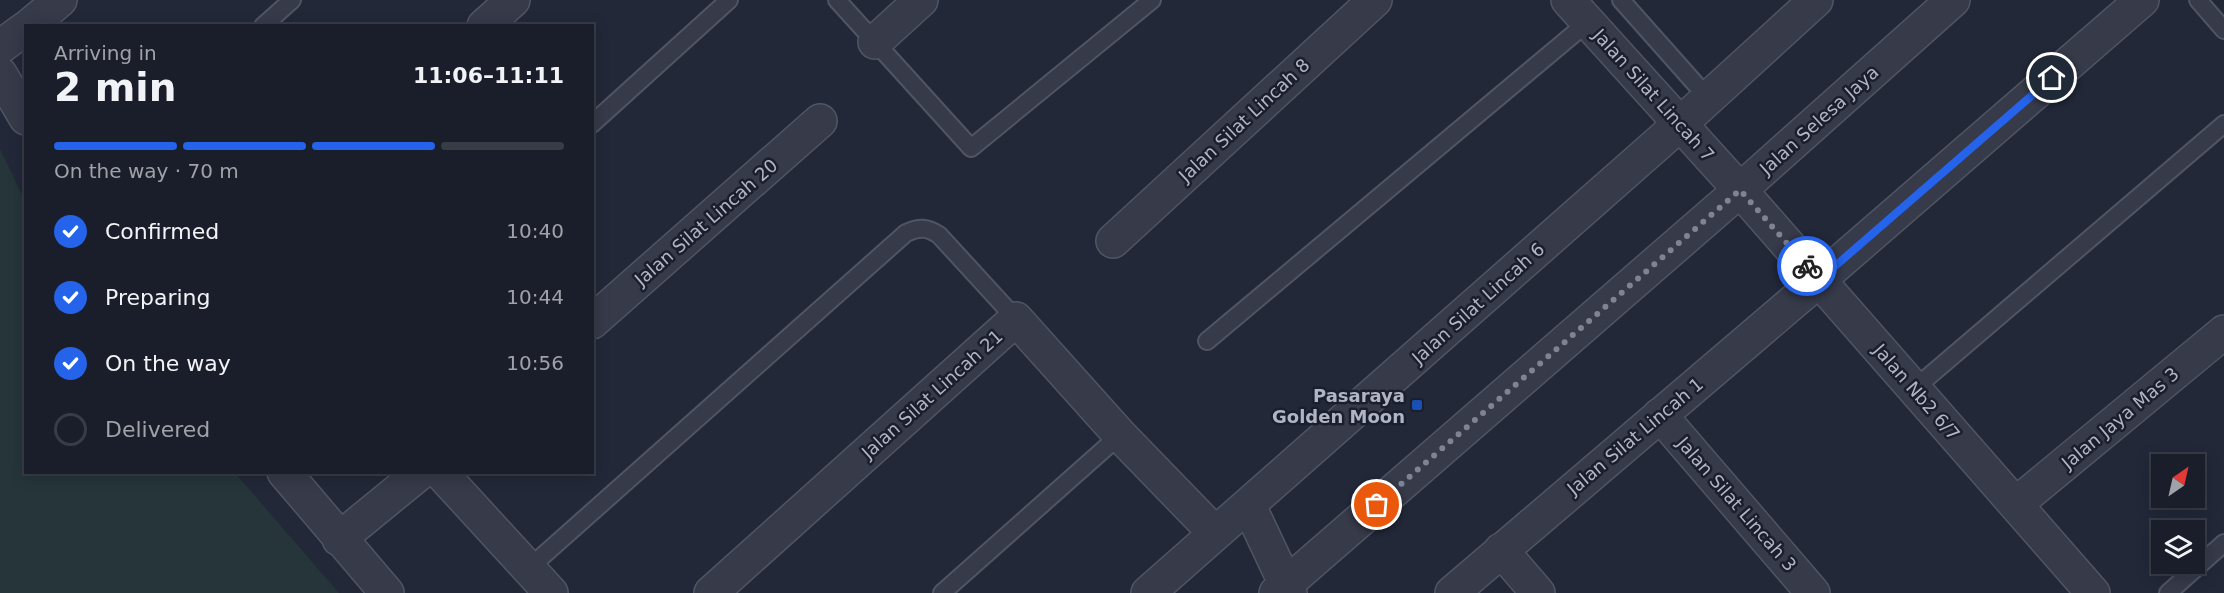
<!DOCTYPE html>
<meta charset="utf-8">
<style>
:root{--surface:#1a1e2a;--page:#272b36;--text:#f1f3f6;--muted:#9fa2a8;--line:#383c47;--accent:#2563eb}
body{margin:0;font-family:"DejaVu Sans",sans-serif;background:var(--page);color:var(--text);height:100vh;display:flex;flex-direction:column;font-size:22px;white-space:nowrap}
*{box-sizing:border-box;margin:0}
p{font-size:20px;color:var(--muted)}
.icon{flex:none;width:33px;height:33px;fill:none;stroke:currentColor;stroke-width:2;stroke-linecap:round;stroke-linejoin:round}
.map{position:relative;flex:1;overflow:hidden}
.side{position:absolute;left:24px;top:24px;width:570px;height:450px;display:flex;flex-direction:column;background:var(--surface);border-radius:0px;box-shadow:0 3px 15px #0003,0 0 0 2px var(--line)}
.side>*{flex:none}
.needle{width:39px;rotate:34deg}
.tools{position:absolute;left:2151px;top:454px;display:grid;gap:12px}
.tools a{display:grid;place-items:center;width:54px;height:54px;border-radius:0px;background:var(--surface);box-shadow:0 3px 15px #0003,0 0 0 2px var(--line);font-size:30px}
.pin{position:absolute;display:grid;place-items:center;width:51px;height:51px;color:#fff;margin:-26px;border:3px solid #fff;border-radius:50%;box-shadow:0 2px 6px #0007}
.courier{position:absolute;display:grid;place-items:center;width:60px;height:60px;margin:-30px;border:4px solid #2563eb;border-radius:50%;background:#fff;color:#222;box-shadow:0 2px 8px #0007}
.head em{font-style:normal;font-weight:600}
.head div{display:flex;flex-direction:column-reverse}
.head{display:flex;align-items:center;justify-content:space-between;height:102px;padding:0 30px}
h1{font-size:39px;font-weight:600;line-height:45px}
.bar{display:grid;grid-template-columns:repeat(4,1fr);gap:9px 6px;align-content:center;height:72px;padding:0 30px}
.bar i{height:8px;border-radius:4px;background:var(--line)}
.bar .selected{background:var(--accent)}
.bar p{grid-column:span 4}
ol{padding:0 30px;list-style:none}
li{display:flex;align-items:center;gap:18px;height:66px}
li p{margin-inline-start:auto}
li .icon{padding:6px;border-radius:50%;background:var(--accent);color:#fff;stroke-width:4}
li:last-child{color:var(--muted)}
li i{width:33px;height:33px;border:3px solid var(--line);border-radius:50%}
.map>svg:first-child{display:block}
.green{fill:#25353a}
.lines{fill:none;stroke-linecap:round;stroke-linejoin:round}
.service-casing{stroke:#505563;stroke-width:20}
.minor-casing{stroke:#505563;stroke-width:36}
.tertiary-casing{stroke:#505563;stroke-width:36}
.service{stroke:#363a49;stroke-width:16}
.minor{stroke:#363a49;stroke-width:33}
.tertiary{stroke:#363a49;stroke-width:33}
.done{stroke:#7e8494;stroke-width:6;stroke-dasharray:0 10.8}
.route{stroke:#2563eb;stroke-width:8}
.transit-dot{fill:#1a4fb4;stroke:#1b1f2d;stroke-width:2}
.labels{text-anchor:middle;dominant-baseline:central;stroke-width:5;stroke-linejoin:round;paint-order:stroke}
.street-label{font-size:18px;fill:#b0b5c5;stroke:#1b1f2d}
.poi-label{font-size:18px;font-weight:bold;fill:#b0b5c5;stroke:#1b1f2d;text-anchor:end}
</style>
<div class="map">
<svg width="2224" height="593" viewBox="0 0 2224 593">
<rect width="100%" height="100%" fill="#222838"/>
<!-- green -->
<path class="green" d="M0 149 25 201 26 472 235 473 339 593H0Z"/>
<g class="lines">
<defs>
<g id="service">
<path d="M837 0 971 148 1152 0"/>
<path d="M1621 0 1708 98"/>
<path d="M2198 0 2224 30"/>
<path d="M263 26 292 0"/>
<path d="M592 124 729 0"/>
<path d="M1207 341 1588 22"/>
<path d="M1914 389 2224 124"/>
<path d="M529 568 906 233C919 227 927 227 939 235L1016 319"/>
<path d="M942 593 1120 435"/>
<path d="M2168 593 2224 543"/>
</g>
<g id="minor">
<path d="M1568 0 1740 190 2093 593"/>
<path d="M29 26 60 0"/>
<path d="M484 26 513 0"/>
<path d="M875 42 921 0"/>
<path d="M0 47 26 28"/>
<path d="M1113 241 1375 0"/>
<path d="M592 322 820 121"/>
<path d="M1660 415 1813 593"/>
<path d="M440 472 551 593"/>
<path d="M2016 504 2224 332"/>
<path d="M1249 506 1290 593"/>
<path d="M339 539 421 472"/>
<path d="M1501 550 1538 593"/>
<path d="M711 593 1016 319 1120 435 1215 533"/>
<path d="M1148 593 1680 124 1816 0"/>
<path d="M1452 593 1819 280 2142 0"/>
</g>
<g id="tertiary">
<path d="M0 74 26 118"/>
<path d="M284 472 387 593"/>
<path d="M1276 593 1740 190 1953 0"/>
</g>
</defs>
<!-- service casing -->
<use href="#service" class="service-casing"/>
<!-- minor casing -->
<use href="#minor" class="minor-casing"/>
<!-- tertiary casing -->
<use href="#tertiary" class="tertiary-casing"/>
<!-- service -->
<use href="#service" class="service"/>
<!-- minor -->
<use href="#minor" class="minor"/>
<!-- tertiary -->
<use href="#tertiary" class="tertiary"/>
</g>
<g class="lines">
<!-- done -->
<path class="done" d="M1377 505 1740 190 1807 266"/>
<!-- route -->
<path class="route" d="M1807 266 1819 280 2052 78"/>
</g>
<!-- markers -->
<rect class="transit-dot" x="1411" y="399" width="12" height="12" rx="3"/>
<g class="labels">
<!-- street labels -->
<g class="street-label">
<text transform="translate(1654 95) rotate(48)">Jalan Silat Lincah 7</text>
<text transform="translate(1244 120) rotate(-43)">Jalan Silat Lincah 8</text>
<text transform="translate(1819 120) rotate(-42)">Jalan Selesa Jaya</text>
<text transform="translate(706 222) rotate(-41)">Jalan Silat Lincah 20</text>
<text transform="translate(1478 303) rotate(-42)">Jalan Silat Lincah 6</text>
<text transform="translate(1917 392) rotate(49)">Jalan Nb2 6/7</text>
<text transform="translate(932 394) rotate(-42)">Jalan Silat Lincah 21</text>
<text transform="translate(2120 418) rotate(-40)">Jalan Jaya Mas 3</text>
<text transform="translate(1635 436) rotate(-40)">Jalan Silat Lincah 1</text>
<text transform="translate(1737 504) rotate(49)">Jalan Silat Lincah 3</text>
</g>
<!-- poi labels -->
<g class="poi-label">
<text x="1405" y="395">Pasaraya<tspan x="1405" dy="21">Golden Moon</tspan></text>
</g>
</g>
</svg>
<div class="tools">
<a><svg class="needle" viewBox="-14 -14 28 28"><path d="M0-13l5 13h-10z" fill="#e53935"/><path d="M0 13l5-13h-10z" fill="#9fa2a8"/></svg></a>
<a><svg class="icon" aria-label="layers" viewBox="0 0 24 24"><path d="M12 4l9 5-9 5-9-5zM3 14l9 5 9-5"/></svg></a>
</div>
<div class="pin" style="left:1377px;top:505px;background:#ea580c"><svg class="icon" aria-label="bag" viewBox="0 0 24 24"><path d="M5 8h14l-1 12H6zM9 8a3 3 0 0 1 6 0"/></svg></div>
<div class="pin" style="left:2052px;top:78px;background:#1f2937"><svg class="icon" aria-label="home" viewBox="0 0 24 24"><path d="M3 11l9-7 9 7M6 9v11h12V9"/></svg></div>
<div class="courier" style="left:1807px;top:266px"><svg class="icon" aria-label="bike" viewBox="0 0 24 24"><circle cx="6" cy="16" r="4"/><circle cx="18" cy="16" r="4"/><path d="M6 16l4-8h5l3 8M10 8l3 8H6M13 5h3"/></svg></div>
<section class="side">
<div class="head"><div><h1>2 min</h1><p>Arriving in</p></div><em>11:06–11:11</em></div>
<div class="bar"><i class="selected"></i><i class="selected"></i><i class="selected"></i><i></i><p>On the way · 70 m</p></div>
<ol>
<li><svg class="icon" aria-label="check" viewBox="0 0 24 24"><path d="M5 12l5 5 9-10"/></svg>Confirmed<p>10:40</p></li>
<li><svg class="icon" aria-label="check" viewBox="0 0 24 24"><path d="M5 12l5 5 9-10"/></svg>Preparing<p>10:44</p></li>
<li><svg class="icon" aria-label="check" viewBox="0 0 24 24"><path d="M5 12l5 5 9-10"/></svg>On the way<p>10:56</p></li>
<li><i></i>Delivered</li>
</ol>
</section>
</div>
